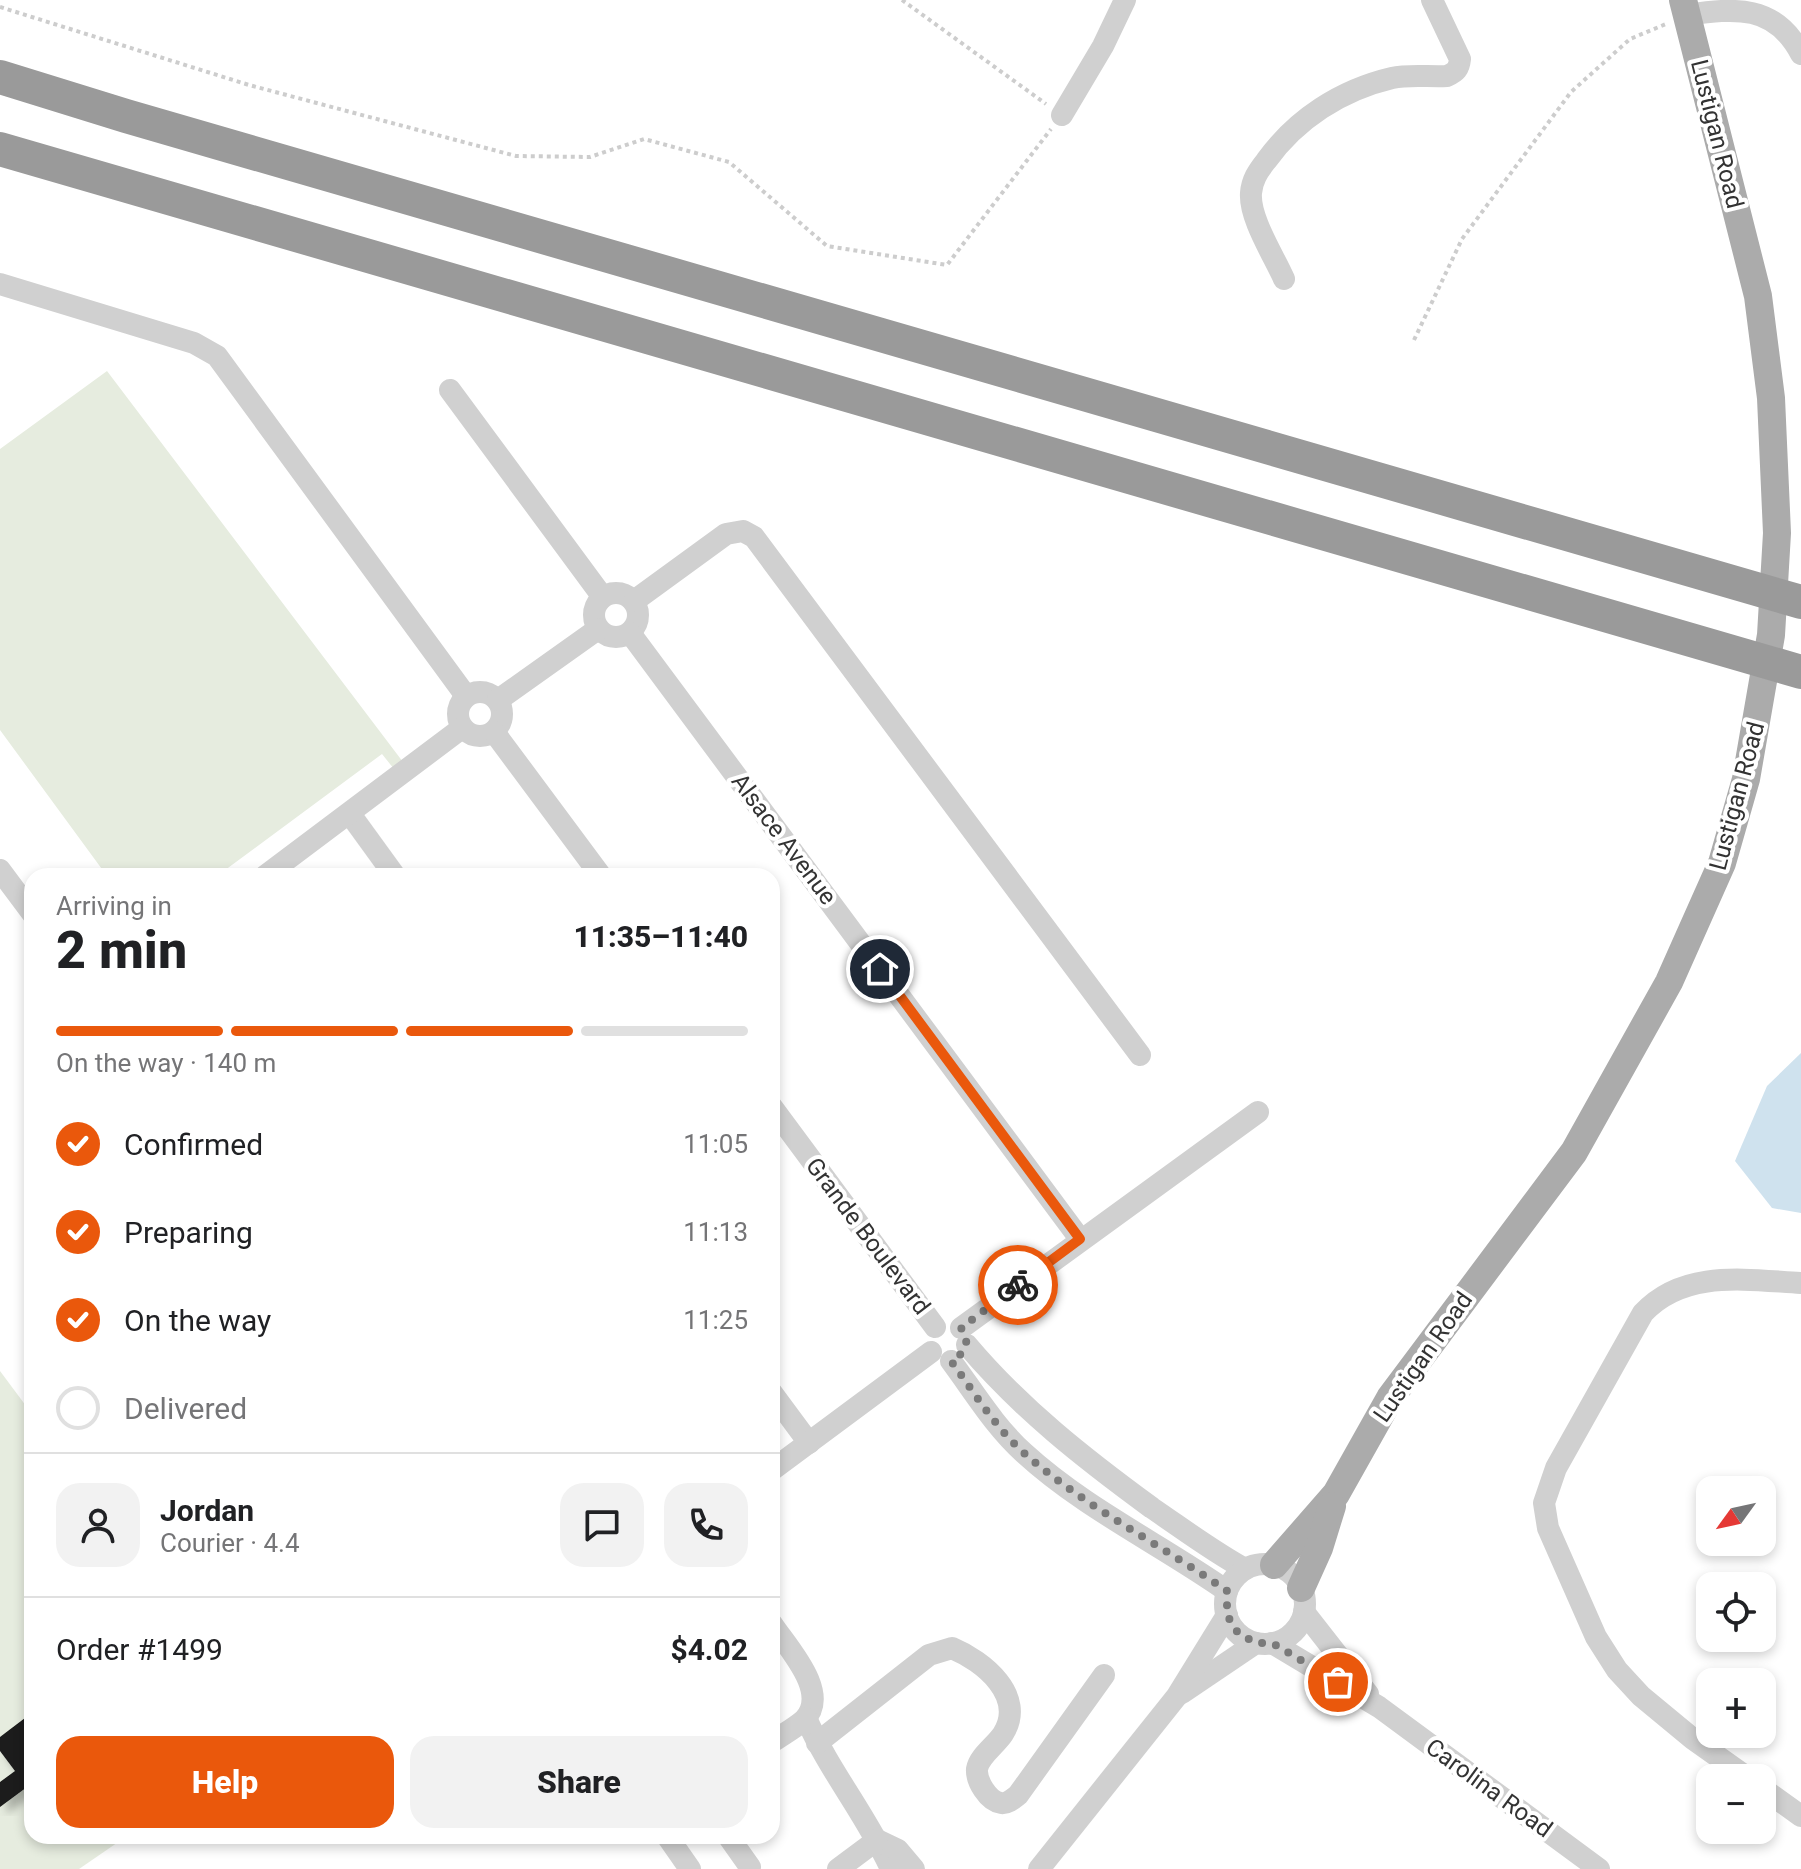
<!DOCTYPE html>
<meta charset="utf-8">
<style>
:root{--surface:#fff;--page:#f2f2f2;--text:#202124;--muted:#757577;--line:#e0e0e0;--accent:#ea580c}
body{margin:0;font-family:Roboto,sans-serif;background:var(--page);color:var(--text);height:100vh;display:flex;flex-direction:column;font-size:30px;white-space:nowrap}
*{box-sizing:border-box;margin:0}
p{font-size:26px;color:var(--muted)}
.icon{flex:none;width:44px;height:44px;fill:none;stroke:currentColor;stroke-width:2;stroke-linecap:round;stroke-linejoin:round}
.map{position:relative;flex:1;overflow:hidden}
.drawer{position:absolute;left:24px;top:868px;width:756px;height:976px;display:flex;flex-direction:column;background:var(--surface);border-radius:24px;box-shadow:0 4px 12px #0003}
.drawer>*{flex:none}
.needle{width:52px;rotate:237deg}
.buttons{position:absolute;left:1696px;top:1476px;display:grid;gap:16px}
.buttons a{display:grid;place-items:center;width:80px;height:80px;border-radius:16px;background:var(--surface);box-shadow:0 4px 12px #0003;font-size:40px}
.pin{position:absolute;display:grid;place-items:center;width:68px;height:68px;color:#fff;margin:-34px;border:4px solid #fff;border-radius:50%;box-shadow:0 2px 8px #0007}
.courier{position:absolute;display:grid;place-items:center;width:80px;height:80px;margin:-40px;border:6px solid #ea580c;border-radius:50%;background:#fff;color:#222;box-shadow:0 2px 10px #0007}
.summary em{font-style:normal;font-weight:800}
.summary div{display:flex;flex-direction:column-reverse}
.summary{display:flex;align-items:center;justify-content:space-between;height:136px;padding:0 32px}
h1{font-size:52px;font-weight:800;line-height:60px}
.bar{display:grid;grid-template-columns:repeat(4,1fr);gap:12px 8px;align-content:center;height:96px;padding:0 32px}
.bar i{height:10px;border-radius:6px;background:var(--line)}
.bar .active{background:var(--accent)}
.bar p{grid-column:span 4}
.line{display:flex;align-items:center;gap:20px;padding:0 32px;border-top:2px solid var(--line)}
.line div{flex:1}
.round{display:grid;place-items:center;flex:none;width:84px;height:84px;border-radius:24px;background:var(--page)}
ol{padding:0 32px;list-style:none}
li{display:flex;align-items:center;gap:24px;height:88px}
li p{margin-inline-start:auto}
li .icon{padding:8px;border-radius:50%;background:var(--accent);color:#fff;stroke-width:4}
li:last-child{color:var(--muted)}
li i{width:44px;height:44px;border:4px solid var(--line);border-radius:50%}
.cta{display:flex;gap:16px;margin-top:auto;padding:16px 32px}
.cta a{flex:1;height:92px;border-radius:24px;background:var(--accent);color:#fff;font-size:32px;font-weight:800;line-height:92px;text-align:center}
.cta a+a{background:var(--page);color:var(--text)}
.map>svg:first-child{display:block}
.green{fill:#e6ecdf}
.water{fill:#cfe2ee}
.building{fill:#1a1a1a;filter:url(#shadow)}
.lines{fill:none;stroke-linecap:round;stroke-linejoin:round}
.path{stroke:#cdcdcd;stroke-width:4;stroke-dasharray:4 4;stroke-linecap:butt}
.minor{stroke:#d0d0d0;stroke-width:22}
.major{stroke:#ababab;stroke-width:28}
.highway{stroke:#9a9a9a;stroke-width:34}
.done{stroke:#7a7a7a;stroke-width:8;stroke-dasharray:0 14.4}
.route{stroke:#ea580c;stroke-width:10}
.labels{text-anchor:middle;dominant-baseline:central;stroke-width:8;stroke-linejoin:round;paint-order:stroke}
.street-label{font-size:24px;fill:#333;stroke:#fff}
</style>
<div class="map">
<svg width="1801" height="1869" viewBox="0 0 1801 1869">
<defs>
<filter id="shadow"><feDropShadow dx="7" dy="7" stdDeviation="4" flood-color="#0004"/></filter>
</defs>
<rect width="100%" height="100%" fill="#fff"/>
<!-- green -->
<g class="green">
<path d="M107 371 403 762 394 769 382 754 217 876H107L0 730V449Z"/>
<path d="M0 1371 32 1414V1836H127L79 1869H0Z"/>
</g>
<!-- water -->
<path class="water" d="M1801 1053V1213L1772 1208 1735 1161 1767 1086Z"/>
<!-- building -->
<path class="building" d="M25 1718 32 1727V1794L27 1787 0 1807V1782L15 1771 0 1751V1737Z"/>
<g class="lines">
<!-- path -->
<g class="path">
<path d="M902 0 1046 104"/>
<path d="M0 7 249 85 516 156 590 157 644 139 729 162 827 246 947 265 1051 129"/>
<path d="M1414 340 1462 239 1571 92 1630 39 1666 24"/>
</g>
<!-- minor -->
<g class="minor">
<path d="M1687 15C1735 8 1775 4 1801 54"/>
<path d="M1062 115 1103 46 1125 0"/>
<path d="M1284 279C1274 256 1249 218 1251 193 1252 180 1258 171 1266 161 1296 119 1341 90 1392 78 1409 74 1429 77 1447 76 1456 72 1459 69 1460 59L1432 0"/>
<path d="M0 284 194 343 217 356 466 696"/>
<path d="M450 390 602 596"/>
<circle cx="616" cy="615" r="22"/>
<path d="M634 601 726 534 743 531 754 537 1140 1055"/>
<path d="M630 633 1080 1239"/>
<circle cx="480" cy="714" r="22"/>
<path d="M498 700 598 629"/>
<path d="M494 732 601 876"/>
<path d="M350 814 395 876"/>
<path d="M0 870 32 913"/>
<path d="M265 876 462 728"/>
<path d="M772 1107 935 1327"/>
<path d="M961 1328 1258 1112"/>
<path d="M967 1345C1021 1409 1085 1459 1152 1508 1183 1529 1212 1551 1245 1569"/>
<path d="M951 1361C974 1392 995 1427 1024 1453 1084 1508 1160 1544 1227 1591"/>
<path d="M772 1393 809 1443"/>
<path d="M772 1470 931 1352"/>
<circle cx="1265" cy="1604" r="40"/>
<path d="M1304 1612 1368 1694"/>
<path d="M772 1624C788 1648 831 1693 804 1720 795 1728 782 1735 772 1742"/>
<path d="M1272 1643 1379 1707 1599 1869"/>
<path d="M1182 1693 1256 1643"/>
<path d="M806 1718C829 1771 867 1816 891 1869"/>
<path d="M817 1743 929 1655 952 1648C983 1661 1027 1696 1003 1734 996 1745 979 1756 977 1769 976 1781 988 1801 1001 1803 1007 1804 1013 1799 1018 1795L1104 1675"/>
<path d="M1748 1778 1693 1739 1641 1696 1617 1670 1596 1637 1548 1528 1544 1503 1556 1468 1643 1313C1684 1269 1746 1280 1801 1283"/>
<path d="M1762 1788 1801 1816"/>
<path d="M667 1836 690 1869"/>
<path d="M728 1836 750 1867"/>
<path d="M877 1840 898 1850 914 1869"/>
<path d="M838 1869 877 1840"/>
<path d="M1039 1869 1177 1696 1227 1615"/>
</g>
<!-- major -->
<g class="major">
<path d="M1274 1565 1336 1494 1390 1398 1574 1152 1669 982 1722 863 1746 779 1771 635 1777 533 1771 398 1758 296 1683 0"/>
<path d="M1301 1588 1319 1548 1332 1506"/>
</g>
<!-- highway -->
<g class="highway">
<path d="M0 77 126 116 1801 602"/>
<path d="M0 149 1801 672"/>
</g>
</g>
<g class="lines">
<!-- done -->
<path class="done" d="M1018 1285 961 1328C971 1342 966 1353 951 1361 974 1392 995 1427 1024 1453 1085 1507 1160 1544 1227 1591V1615L1238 1633 1256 1643H1272L1338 1682"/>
<!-- route -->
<path class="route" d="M880 969 1080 1239 1018 1285"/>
</g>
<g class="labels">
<!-- street labels -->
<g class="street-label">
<text transform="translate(1717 134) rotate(76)">Lustigan Road</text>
<text transform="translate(1737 796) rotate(-75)">Lustigan Road</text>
<text transform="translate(784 839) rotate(53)">Alsace Avenue</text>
<text transform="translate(868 1236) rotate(53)">Grande Boulevard</text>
<text transform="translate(1423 1357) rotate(-55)">Lustigan Road</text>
<text transform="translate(1489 1788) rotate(36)">Carolina Road</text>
</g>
</g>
</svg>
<div class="buttons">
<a><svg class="needle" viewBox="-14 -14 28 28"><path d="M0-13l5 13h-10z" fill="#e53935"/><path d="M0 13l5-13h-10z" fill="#757577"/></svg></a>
<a><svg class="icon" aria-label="locate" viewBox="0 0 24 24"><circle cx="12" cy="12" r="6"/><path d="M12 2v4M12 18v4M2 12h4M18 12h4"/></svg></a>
<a>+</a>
<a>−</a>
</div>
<div class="pin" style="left:1338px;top:1682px;background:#ea580c"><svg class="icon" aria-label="bag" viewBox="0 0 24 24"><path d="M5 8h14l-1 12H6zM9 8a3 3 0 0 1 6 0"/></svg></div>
<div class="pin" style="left:880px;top:969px;background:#1f2937"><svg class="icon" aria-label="home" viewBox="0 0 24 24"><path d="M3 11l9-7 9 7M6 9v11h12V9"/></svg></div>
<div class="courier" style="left:1018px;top:1285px"><svg class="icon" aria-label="bike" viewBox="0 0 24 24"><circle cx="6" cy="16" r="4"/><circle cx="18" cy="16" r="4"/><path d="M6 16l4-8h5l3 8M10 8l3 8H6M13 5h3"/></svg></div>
<section class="drawer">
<div class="summary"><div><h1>2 min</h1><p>Arriving in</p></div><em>11:35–11:40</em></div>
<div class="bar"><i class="active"></i><i class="active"></i><i class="active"></i><i></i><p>On the way · 140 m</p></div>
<ol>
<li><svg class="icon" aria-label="check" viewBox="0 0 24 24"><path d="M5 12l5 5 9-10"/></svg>Confirmed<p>11:05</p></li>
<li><svg class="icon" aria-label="check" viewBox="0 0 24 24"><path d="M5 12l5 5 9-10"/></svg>Preparing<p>11:13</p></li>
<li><svg class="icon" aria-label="check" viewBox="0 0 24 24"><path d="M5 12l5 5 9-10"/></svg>On the way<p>11:25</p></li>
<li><i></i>Delivered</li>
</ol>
<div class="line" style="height:144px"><a class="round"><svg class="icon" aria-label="person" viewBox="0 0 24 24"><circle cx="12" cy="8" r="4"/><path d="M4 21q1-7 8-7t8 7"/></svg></a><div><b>Jordan</b><p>Courier · 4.4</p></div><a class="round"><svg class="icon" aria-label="chat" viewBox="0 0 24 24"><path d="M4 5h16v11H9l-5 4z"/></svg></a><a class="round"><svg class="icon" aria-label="phone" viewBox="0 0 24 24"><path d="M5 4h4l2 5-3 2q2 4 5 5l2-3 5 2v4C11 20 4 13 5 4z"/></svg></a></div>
<div class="line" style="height:104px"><div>Order #1499</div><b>$4.02</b></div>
<div class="cta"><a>Help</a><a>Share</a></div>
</section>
</div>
